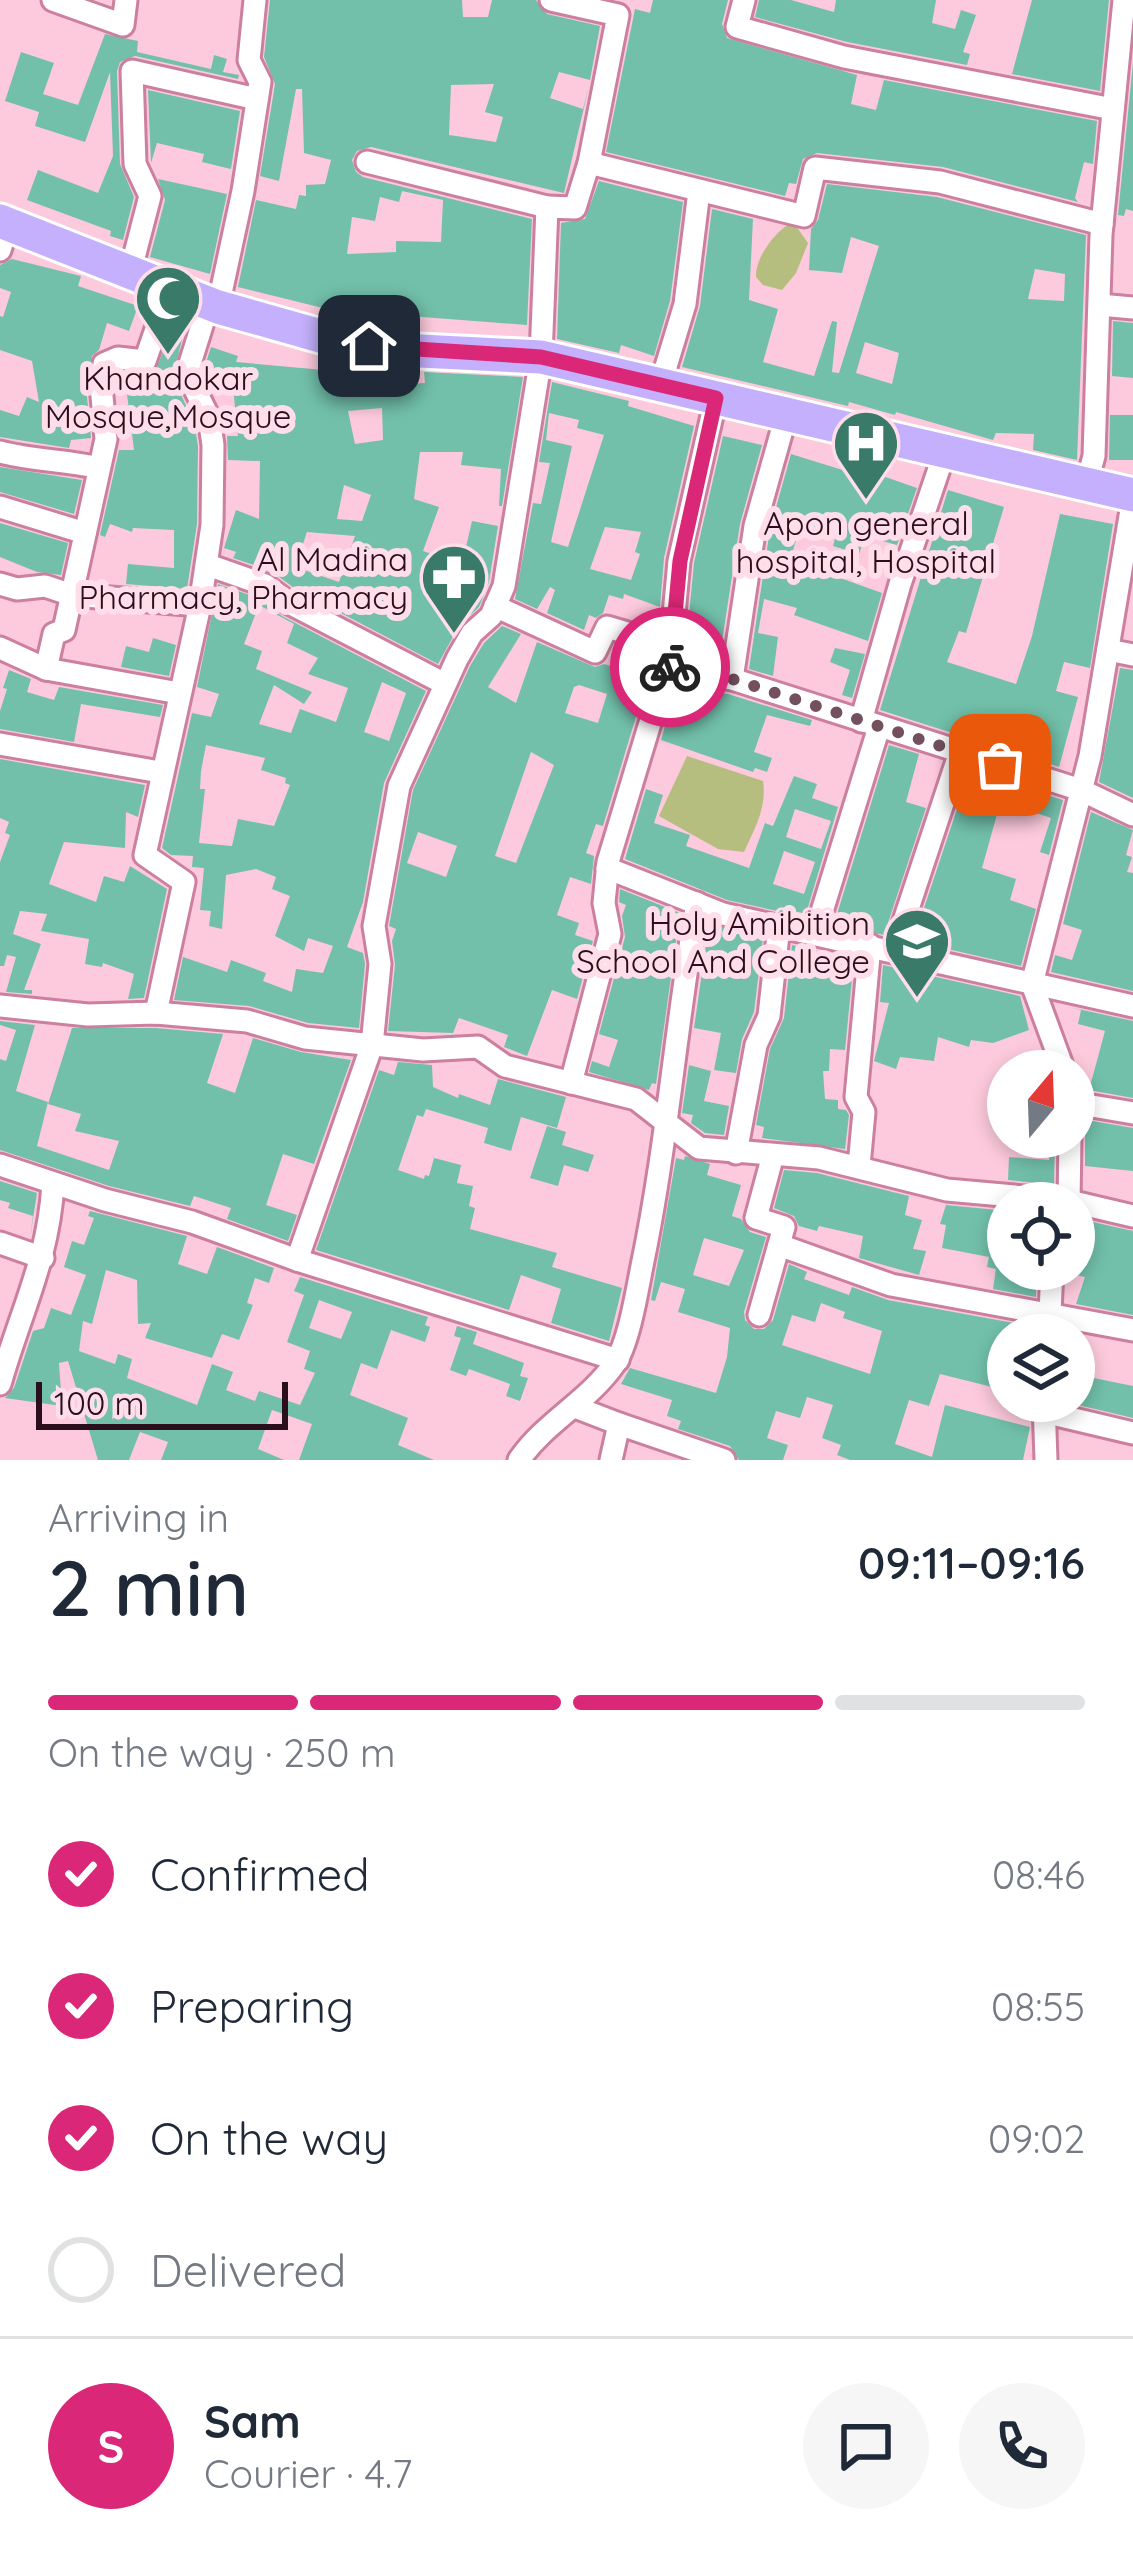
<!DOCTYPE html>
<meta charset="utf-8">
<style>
:root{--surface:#fff;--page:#f6f6f7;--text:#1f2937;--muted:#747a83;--line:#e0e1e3;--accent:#db2777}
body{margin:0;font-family:Quicksand,sans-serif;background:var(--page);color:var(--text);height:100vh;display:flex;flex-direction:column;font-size:45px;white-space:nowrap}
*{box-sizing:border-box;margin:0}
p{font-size:39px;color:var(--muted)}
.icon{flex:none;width:66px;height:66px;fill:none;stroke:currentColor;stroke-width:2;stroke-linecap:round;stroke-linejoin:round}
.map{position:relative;height:1460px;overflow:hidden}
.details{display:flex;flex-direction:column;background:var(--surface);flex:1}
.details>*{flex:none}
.needle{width:78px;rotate:19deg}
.tools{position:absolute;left:987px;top:1050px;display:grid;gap:24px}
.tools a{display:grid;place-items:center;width:108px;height:108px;border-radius:50%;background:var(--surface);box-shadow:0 6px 18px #0003;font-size:60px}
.scale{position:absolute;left:36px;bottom:30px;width:252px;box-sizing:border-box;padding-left:12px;border:6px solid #2b0e1b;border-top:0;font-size:33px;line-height:42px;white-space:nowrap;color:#2b0e1b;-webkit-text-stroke:9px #ffdde9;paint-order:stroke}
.pin{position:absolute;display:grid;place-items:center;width:102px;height:102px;color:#fff;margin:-51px;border-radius:24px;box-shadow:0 6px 18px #0006}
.courier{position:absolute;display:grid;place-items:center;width:120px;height:120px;margin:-60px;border:9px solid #db2777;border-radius:50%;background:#fff;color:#222;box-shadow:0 3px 15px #0007}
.summary em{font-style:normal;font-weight:600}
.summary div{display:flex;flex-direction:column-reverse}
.summary{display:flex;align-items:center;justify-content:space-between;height:204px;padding:0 48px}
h1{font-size:78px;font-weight:600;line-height:90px}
.bar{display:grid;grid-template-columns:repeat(4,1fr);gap:18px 12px;align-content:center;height:144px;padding:0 48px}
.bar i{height:15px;border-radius:9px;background:var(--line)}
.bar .selected{background:var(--accent)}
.bar p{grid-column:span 4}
.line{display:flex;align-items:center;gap:30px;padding:0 48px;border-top:3px solid var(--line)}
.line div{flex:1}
.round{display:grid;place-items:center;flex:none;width:126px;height:126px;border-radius:63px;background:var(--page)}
ol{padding:0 48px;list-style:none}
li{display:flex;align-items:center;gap:36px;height:132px}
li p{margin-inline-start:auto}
li .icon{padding:12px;border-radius:50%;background:var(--accent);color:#fff;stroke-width:4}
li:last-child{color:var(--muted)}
li i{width:66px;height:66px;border:6px solid var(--line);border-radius:50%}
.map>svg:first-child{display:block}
.water{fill:#b5bd7f}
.building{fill:#72c0aa;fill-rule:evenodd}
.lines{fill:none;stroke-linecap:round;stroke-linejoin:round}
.minor-casing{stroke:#cc7f9e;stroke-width:27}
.trunk-casing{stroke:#fff;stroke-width:39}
.minor{stroke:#fff;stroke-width:21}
.trunk{stroke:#c4b0fc;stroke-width:33}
.done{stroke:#74505f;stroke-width:12;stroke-dasharray:0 21.6}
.route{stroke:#db2777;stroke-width:15}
.labels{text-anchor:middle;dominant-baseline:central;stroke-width:12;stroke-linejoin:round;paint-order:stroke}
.poi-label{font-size:33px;fill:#2b0e1b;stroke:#ffdde9}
</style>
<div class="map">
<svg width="1133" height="1460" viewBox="0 0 1133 1460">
<rect width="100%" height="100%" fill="#fccadc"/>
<!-- water -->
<g class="water">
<path d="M789 224 796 226 808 243 796 273 782 290 763 285 756 277C755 259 773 234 789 224Z"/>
<path d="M687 756 763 781C767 807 755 828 744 852L718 849 659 816Z"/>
</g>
<!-- building -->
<g class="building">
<path d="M270 0H462L463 17H488L492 0H536L547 14 600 26 590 80 559 72 550 98 583 109 589 86 564 193 371 147 357 151 352 160 356 172 363 177 532 219 527 325 331 310 238 287 256 200 296 209 299 195 306 196V185L325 184 331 160 304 153 302 89H296L279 181 260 176 275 84 264 57ZM494 84 485 112 503 117 496 142 449 135 451 85ZM402 191 443 200 441 242 396 241V252L347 254 352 217 375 221 380 197 399 202Z"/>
<path d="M653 0H728L722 24 727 38 857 75 851 104 876 110 884 80 1097 121 1093 164 1084 162 1075 198 1078 202 943 167 817 153 803 159 796 184 789 183 785 196 606 152 635 9 650 13Z"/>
<path d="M759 0H791L834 12 836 0H936L932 23 955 29 961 10 976 15 963 52 970 54 967 65 847 42 755 17Z"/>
<path d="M1032 0H1109L1100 91 1012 74Z"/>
<path d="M105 34 138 41 137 52 211 69 214 55 227 59 223 72 239 75 238 79 135 56 120 62 117 71 120 164 134 197 123 240 110 236 111 231 27 200 38 170 98 193 113 156 110 72 85 142 35 126 39 112 5 101 21 52 54 63 43 94 78 105Z"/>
<path d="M1133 62V211L1126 209 1124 216 1118 215Z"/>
<path d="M148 90 240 111 231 169 202 162 204 154 157 143 151 163Z"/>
<path d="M158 179 227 194 210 274 150 257 165 200Z"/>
<path d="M599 181 683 202 670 301 654 356 621 345 619 353 557 339 561 223 585 219Z"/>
<path d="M827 184 937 197 1086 235 1077 460 1033 450 1034 434 996 433 993 440 896 412 895 415 849 402 848 406 682 367 700 306 712 209 753 219 749 300 778 309 763 362 814 376 832 321 837 322 832 372 839 373 879 246 851 237 842 273 809 270 811 229 818 220ZM1035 269 1065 274 1064 301 1028 299ZM865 342 899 353 892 384 856 373Z"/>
<path d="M12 259 81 276 78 286 138 306 129 331 107 323 99 350 92 356 86 387 91 438 71 440 69 448 0 437V410L19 416 27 397 39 402 32 361 0 350V316L3 317 11 292 0 288V265Z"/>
<path d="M1113 321 1133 323V378L1112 376Z"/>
<path d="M171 331 183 335 173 378 194 422 198 446 197 524 187 589 126 584 128 564 174 568V530L133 528 132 532 110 524 105 537 100 535 119 450H134L127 394H117L118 374 144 376 155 372Z"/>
<path d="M211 347 238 356 236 362 357 373 356 382 393 379V385L425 383 424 372 523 377 502 506H499L501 469 461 465 463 452H420L414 499 439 507 423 551 462 564 472 521 498 526 489 582 479 607 459 626 438 664 297 590 271 571 233 558 236 552 224 548 236 510 259 519 260 461 228 460 227 436H238L233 387 206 377 203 372ZM382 408 383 440 355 444 348 411ZM344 485 371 495 362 521 337 519ZM307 532 355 536 339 582 295 567Z"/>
<path d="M552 382 629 401 628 406 694 426 664 558 660 607 624 594 623 599 609 595 603 613 596 618 589 615 584 630 547 613 555 590 550 587 537 609 515 599 533 503 541 504 550 463 539 462ZM549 413 579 420 577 428 604 435 568 547 551 542 572 446 546 440ZM605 527 641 532 635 552 640 554 631 580 590 569Z"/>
<path d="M1110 415H1133V460H1109Z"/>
<path d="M723 436 762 445 740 524 719 661 685 655 694 563Z"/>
<path d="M791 454 849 472 847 477 874 485 877 474 917 488 897 545 865 536 859 554 833 546 836 535 801 524 790 560 882 593 868 641 794 615 797 608 764 599 758 633 778 637 773 676 749 669 770 529Z"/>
<path d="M0 467 82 480 74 514 0 492Z"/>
<path d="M948 490 1004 507 966 633 959 631 947 662 1016 684 1032 636 1060 514 1113 524 1090 668 1064 662 1056 691 1078 697 1059 767 880 710Z"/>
<path d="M0 523 68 543 61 575 37 572 0 557Z"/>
<path d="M218 584 258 598 282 616 426 691 384 783 363 902 347 947 363 953 365 964 359 1028 308 1023 249 1006 174 1000 183 957 227 972 231 960 266 973 263 981 292 992 296 969 323 973 333 946 308 938 304 951 275 936 290 896 272 889 276 877 256 869 226 875 222 929 209 926 211 911 200 910 204 868 192 867 193 856 171 855 162 848 192 713 211 717 219 694 197 687ZM259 605 294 624 287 643 318 658 308 674 348 688 336 722 300 709 291 733 259 724 274 685 304 704 312 692 256 669 262 651 244 644ZM382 682 406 693 389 741 364 732ZM206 745 265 758 261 770 286 778 285 783 290 785 274 826 238 819 232 846 199 843 205 789H200L201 771Z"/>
<path d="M502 626 521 634 488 687 516 703 537 642 595 667 604 664 618 668 624 648 654 657 603 826 596 824 586 853 594 856 591 884 570 877 557 915 579 923 575 935 593 941 577 999 552 990 527 1056 504 1047 508 1035 459 1018 453 1033 388 1031 395 965 392 941 396 929 389 926 413 790 470 666 484 643ZM579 685 607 694 598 723 565 713 574 687ZM531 752 554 765 516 863 495 856ZM418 832 457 846 446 877 407 863Z"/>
<path d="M153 638 176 645 169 676 121 667 126 646 149 652Z"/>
<path d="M835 648 865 654 852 698 842 695 850 670 830 662Z"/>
<path d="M1120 668 1133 670V798L1099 782Z"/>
<path d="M9 670 31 679 27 692 54 700 59 687 163 705 160 717 81 704 74 742 0 729V711L7 689 3 688Z"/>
<path d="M677 684 728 694 812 720 810 726 767 715 754 752 772 758 767 772 755 768 753 772 661 740Z"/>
<path d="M889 745 919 754 906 802 926 808 884 935 834 924Z"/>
<path d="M0 759 145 785 138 817 126 812 125 848 64 842 49 884 96 902 104 876 124 882 130 866 167 889 144 998 128 999 134 974 103 963 102 967 85 964 89 939 41 931 47 914 20 911 13 934 41 944 24 990H32V994L6 992 16 957 7 955 4 966H0V862L10 835 5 833 9 822 0 818Z"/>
<path d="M794 776 817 784 812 798 838 807 805 917 727 900 625 859 646 789 663 795 654 823 690 835 686 846 749 868 765 823 773 826ZM795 809 831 821 821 849 786 837ZM784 851 815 862 804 894 773 884Z"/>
<path d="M993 778 1006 782 982 868 1016 879 1010 900 1036 909 1021 966 913 941 965 785 988 792Z"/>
<path d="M1031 790 1063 800 1049 855 1040 852 1051 818 1025 809Z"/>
<path d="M1091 812 1133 830 1126 855 1132 857 1127 872 1133 873V991L1051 972 1055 955 1072 960 1082 930 1063 924Z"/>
<path d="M620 889 680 913 656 1084 652 1083 649 1090 589 1072 592 1061 609 1067 618 1040 599 1034 625 937 622 916 626 905 619 902Z"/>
<path d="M709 924 763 938 754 1012 742 1039 736 1073 714 1070 721 1033 694 1028Z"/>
<path d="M792 945 854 959 845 1050 830 1049 829 1071H823L825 1099 838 1100V1109L846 1110 849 1115 845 1149 762 1138 764 1127 756 1125 770 1049 784 1018Z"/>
<path d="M883 965 1020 996 1029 1030 993 1043 971 1040 969 1047 938 1037 934 1061 900 1057 896 1069 874 1061 889 1003 880 1002Z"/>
<path d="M1069 1007 1133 1021V1098L1089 1090 1105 1031 1078 1024 1081 1010Z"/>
<path d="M0 1021 35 1025 16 1091 48 1102 37 1146 109 1170 119 1141 75 1131 81 1114 48 1104 72 1028H156L223 1034 207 1083 235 1093 253 1038 301 1052 351 1060 314 1164 283 1154 266 1205 297 1215 288 1241 227 1219 231 1208 194 1196 190 1206 109 1186 0 1150V1059L6 1061 16 1030 0 1025Z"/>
<path d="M398 1062 432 1065 433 1087 458 1098 459 1094 490 1105 498 1079 566 1097 557 1128 521 1117 511 1151 484 1143 488 1128 426 1109 423 1117 417 1115 398 1170 424 1179 425 1175 429 1176 434 1158 461 1165 457 1183 473 1186 469 1206 475 1208 470 1229 557 1253 552 1267 622 1288 609 1341 551 1323 561 1289 521 1275 509 1310 316 1250 379 1070 394 1075Z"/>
<path d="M689 1065 711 1071 704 1101 729 1106 724 1135 705 1133 691 1123 693 1115 682 1113Z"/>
<path d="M1075 1118 1133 1128V1171L1085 1166V1136Z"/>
<path d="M547 1126 566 1132 562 1145 594 1155 588 1172 564 1165 558 1186 530 1178Z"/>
<path d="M1049 1138H1055L1054 1185 1008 1180 1009 1157 1049 1160Z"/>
<path d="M685 1156 710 1164 707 1175 741 1185 732 1216 741 1219 750 1232 766 1237 744 1312 745 1320 754 1329H764L773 1320 789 1264 807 1272 804 1279 849 1295 852 1287 888 1300 1031 1326 1029 1335H1008V1391L940 1374 929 1406 909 1400 895 1444 932 1457 945 1405 1030 1427 1023 1460H850L837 1455 841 1445 822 1438 833 1405 807 1397 800 1418 776 1411 767 1438 788 1445 783 1460H739L730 1446 678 1429 681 1421 667 1416 672 1400 621 1384 630 1368 716 1393 727 1357 730 1328 678 1312 685 1289 661 1282 655 1301 651 1300 676 1158 684 1160ZM704 1238 744 1250 729 1286 693 1275ZM821 1303 845 1312 843 1318 882 1331 870 1374 782 1345 792 1315 815 1322Z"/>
<path d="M784 1170 817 1173 909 1196 905 1215 922 1220 913 1249 926 1251 919 1275 859 1258 863 1236 819 1226 817 1231 799 1226 794 1216 774 1208Z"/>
<path d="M0 1181 37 1193 30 1238 33 1216 8 1208 10 1203 0 1200Z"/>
<path d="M946 1205 1008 1211V1269H1037L1036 1297 993 1289 996 1269 987 1267 989 1257 942 1248 946 1225 940 1224Z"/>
<path d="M90 1211 187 1236 178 1264 207 1274 217 1247 274 1268 269 1283 255 1278 247 1303 253 1305 239 1340 222 1334 212 1358 145 1338 151 1323 138 1324 137 1280 106 1270 92 1324 83 1321 79 1351 115 1364 118 1354 132 1359 127 1378 197 1405 212 1364 233 1372 226 1390 255 1401 259 1391 300 1405 315 1373 304 1369 310 1351 287 1342 304 1295 294 1291 300 1277 428 1317 425 1325 430 1327 425 1342 391 1330 377 1369 361 1363 350 1395 408 1418 398 1445 434 1460H299L312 1424 272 1410 258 1449 284 1460H161L168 1442 140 1432 129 1460H98L68 1361 59 1363 62 1406 5 1398 14 1388 33 1331 44 1328 51 1308 71 1315 86 1275 64 1267 72 1241 84 1245 94 1218 88 1216ZM319 1300 352 1312 341 1339 309 1328Z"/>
<path d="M1075 1218 1133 1231V1315L1076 1304 1085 1277 1076 1275 1079 1268 1074 1267Z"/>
<path d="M457 1326 477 1332 473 1344 524 1363 520 1376 528 1378 520 1401 506 1396 510 1384 469 1369 466 1376 450 1370 461 1338 454 1336Z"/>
<path d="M1074 1374 1133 1386V1418L1074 1404Z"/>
</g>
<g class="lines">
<defs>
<g id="minor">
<path d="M53 0 123 25 126 0"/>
<path d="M551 0 618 15 589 163"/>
<path d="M744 0 737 27 844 57 1113 109"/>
<path d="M367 162 547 207"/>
<path d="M0 250 8 224"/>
<path d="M130 273 150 196 135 164 132 71 257 99"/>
<path d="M1100 305 1133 308"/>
<path d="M218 307 243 191 260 82 249 60 255 0"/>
<path d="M661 383 685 304 699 191"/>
<path d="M0 452C34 461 65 460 99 468"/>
<path d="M1086 485 1094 456 1101 235 1124 0"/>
<path d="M0 507 85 533"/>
<path d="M208 565 265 585 289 603 445 684"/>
<path d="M0 584 17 589 45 586 72 595 200 605"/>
<path d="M495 606 595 652 607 627 671 646"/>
<path d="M0 648 46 669 179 693"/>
<path d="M1108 650 1133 655"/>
<path d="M667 667 732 679 1081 790 1133 815"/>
<path d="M46 669 54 634 64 630 106 439 101 386 104 364 118 358 145 361 170 289"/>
<path d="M732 679 755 526 786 416"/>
<path d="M861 721 900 584 944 454"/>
<path d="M0 744 160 772"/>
<path d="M607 868 723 914 1133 1006"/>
<path d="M815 934 879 727"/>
<path d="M894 951 960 752"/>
<path d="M0 1006 88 1015 156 1013 247 1021 305 1038 423 1050 478 1047 505 1066 636 1099 699 1148 819 1158 947 1190 1069 1201 1133 1216"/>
<path d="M156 1013 184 882 145 855 200 605 212 525 213 445 209 418 187 373 209 303"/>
<path d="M1064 1071 1032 984 1090 756 1133 498"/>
<path d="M571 1083 610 934 604 903 608 862 670 657 679 561 716 398"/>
<path d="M1074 1103 1133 1113"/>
<path d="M736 1153 756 1045 769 1016 779 926"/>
<path d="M0 1165 105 1200 192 1222 297 1260 618 1360"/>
<path d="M859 1166 864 1112 856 1097 870 945"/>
<path d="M1069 1203 1070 1137"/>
<path d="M0 1243 43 1258"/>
<path d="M779 1245 891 1285 1133 1330"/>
<path d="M297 1260 372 1045 380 964 374 926 399 786 457 659 472 633 491 616 504 586 541 357 547 207 575 208 589 163 804 216 815 168 940 182 1102 224"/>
<path d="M759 1315 784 1227 756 1218 773 1155"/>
<path d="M1049 1335 1052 1269"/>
<path d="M0 1384C20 1313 49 1259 53 1183"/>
<path d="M1044 1402 1046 1460"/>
<path d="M575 1407 619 1424 611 1460"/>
<path d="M1044 1412 1133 1433"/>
<path d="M619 1424 724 1460"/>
<path d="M519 1460C545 1422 589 1401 615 1363 629 1342 637 1291 642 1266 667 1146 676 1024 697 903"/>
</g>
<path id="trunk" d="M0 221 218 307 338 341 400 350 541 357 1133 495"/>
</defs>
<!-- minor casing -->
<use href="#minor" class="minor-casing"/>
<!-- trunk casing -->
<use href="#trunk" class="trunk-casing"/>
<!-- minor -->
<use href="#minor" class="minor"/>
<!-- trunk -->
<use href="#trunk" class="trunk"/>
</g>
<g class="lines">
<!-- done -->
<path class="done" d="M670 667 732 679 1000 765"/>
<!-- route -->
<path class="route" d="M369 346 541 357 716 398 680 561 670 667"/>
</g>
<!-- icons -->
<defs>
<symbol id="mosque-pin" viewBox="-11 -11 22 30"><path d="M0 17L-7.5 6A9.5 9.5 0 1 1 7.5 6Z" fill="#397a69" stroke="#ffdde9"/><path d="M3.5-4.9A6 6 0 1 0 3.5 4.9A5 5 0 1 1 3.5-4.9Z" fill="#fff"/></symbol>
<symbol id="hospital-pin" viewBox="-11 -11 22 30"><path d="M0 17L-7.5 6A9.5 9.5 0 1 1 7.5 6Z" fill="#397a69" stroke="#ffdde9"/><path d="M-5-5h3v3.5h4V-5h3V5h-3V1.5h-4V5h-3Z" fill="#fff"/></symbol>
<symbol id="pharmacy-pin" viewBox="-11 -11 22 30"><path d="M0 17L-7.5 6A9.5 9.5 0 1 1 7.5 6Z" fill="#397a69" stroke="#ffdde9"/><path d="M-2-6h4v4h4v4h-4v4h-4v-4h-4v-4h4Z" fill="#fff"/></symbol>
<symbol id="school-pin" viewBox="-11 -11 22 30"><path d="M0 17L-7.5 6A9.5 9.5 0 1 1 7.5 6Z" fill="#397a69" stroke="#ffdde9"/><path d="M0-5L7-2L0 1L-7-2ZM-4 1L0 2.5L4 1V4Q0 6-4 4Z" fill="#fff"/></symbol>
</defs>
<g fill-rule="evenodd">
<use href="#mosque-pin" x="130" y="260" width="76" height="104"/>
<use href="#hospital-pin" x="828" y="405" width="76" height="104"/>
<use href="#pharmacy-pin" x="416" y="539" width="76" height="104"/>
<use href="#school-pin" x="879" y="903" width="76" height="104"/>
</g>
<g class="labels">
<!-- poi labels -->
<g class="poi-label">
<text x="168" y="377">Khandokar<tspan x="168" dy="38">Mosque,Mosque</tspan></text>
<text x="866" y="522">Apon general<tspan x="866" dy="38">hospital, Hospital</tspan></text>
<text x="408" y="558" text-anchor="end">Al Madina<tspan x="408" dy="38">Pharmacy, Pharmacy</tspan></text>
<text x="870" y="922" text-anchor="end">Holy Amibition<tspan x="870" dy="38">School And College</tspan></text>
</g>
</g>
</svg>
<div class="tools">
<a><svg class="needle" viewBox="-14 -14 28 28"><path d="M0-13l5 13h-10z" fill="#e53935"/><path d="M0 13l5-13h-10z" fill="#747a83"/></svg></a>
<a><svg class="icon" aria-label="locate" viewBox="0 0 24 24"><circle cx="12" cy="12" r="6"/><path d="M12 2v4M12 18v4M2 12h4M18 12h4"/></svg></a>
<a><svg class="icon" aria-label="layers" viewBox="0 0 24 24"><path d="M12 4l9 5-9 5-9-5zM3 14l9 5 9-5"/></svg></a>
</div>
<div class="scale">100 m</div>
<div class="pin" style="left:1000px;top:765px;background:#ea580c"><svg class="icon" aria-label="bag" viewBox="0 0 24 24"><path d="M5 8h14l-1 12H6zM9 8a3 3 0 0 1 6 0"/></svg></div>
<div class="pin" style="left:369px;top:346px;background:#1f2937"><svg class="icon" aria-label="home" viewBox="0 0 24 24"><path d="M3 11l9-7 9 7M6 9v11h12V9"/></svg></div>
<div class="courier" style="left:670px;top:667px"><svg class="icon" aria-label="bike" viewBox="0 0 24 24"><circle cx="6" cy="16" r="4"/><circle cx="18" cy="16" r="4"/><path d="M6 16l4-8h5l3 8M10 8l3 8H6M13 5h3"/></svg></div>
</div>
<section class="details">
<div class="summary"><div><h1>2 min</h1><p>Arriving in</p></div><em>09:11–09:16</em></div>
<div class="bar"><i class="selected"></i><i class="selected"></i><i class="selected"></i><i></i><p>On the way · 250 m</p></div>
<ol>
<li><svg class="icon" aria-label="check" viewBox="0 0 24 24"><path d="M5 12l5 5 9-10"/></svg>Confirmed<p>08:46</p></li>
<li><svg class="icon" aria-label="check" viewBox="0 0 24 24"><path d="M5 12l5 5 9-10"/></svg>Preparing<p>08:55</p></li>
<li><svg class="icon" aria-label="check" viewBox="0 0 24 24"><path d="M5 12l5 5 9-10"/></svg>On the way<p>09:02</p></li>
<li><i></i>Delivered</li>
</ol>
<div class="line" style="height:216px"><b class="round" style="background:var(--accent);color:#fff">S</b><div><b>Sam</b><p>Courier · 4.7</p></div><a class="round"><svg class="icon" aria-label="chat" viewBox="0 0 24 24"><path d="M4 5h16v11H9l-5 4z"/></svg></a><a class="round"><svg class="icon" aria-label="phone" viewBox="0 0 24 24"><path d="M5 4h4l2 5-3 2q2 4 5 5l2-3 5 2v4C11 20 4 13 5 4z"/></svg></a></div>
</section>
